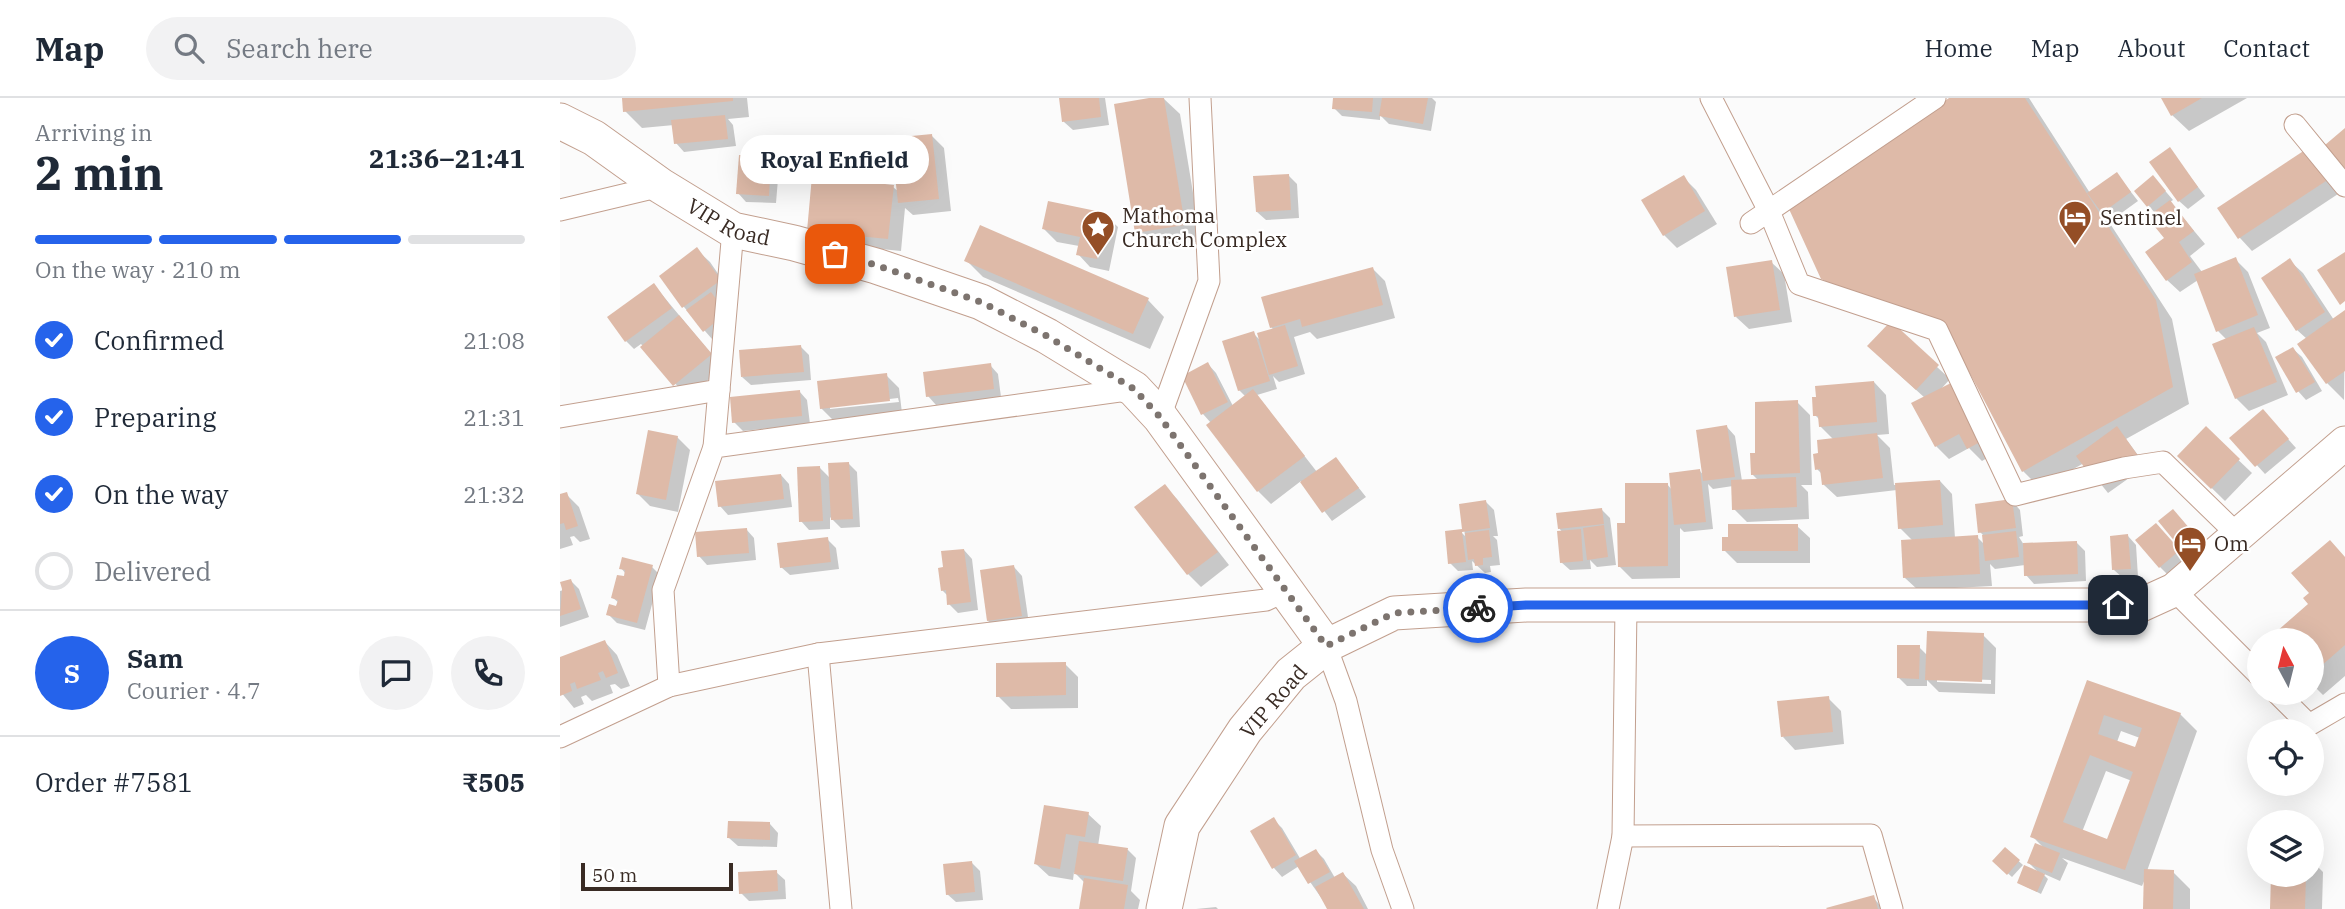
<!DOCTYPE html>
<meta charset="utf-8">
<style>
:root{--surface:#fff;--page:#f2f2f3;--text:#1f2937;--muted:#747a83;--line:#e0e1e3;--accent:#2563eb}
body{margin:0;font-family:"IBM Plex Serif",serif;background:var(--page);color:var(--text);height:100vh;display:flex;flex-direction:column;font-size:26px;white-space:nowrap}
*{box-sizing:border-box;margin:0}
p{font-size:23px;color:var(--muted)}
.icon{flex:none;width:38px;height:38px;fill:none;stroke:currentColor;stroke-width:2;stroke-linecap:round;stroke-linejoin:round}
.map{position:relative;flex:1;overflow:hidden}
.sheet{display:flex;flex-direction:column;background:var(--surface);width:560px}
.sheet>*{flex:none}
.needle{width:46px;rotate:353deg}
.fabs{position:absolute;left:1687px;top:530px;display:grid;gap:14px}
.fabs a{display:grid;place-items:center;width:77px;height:77px;border-radius:50%;background:var(--surface);box-shadow:0 7px 28px #0002;font-size:35px}
.scale{position:absolute;left:21px;bottom:18px;width:152px;box-sizing:border-box;padding-left:7px;border:4px solid #392b24;border-top:0;font-size:19px;line-height:24px;white-space:nowrap;color:#392b24;-webkit-text-stroke:5px #fff;paint-order:stroke}
.pin{position:absolute;display:grid;place-items:center;width:60px;height:60px;color:#fff;margin:-30px;border-radius:14px;box-shadow:0 4px 10px #0006}
.courier{position:absolute;display:grid;place-items:center;width:70px;height:70px;margin:-35px;border:5px solid #2563eb;border-radius:50%;background:#fff;color:#222;box-shadow:0 2px 9px #0007}
.bubble{position:absolute;height:49px;border-radius:24px;background:var(--surface);box-shadow:0 7px 28px #0002;font-size:23px;font-weight:700;line-height:49px;text-align:center}
.summary em{font-style:normal;font-weight:700}
.summary div{display:flex;flex-direction:column-reverse}
.summary{display:flex;align-items:center;justify-content:space-between;height:119px;padding:0 35px}
h1{font-size:46px;font-weight:700;line-height:52px}
.bar{display:grid;grid-template-columns:repeat(4,1fr);gap:10px 7px;align-content:center;height:84px;padding:0 35px}
.bar i{height:9px;border-radius:5px;background:var(--line)}
.bar .current{background:var(--accent)}
.bar p{grid-column:span 4}
.line{display:flex;align-items:center;gap:18px;padding:0 35px;border-top:2px solid var(--line)}
.line div{flex:1}
.round{display:grid;place-items:center;flex:none;width:74px;height:74px;border-radius:37px;background:var(--page)}
ol{padding:0 35px;list-style:none}
li{display:flex;align-items:center;gap:21px;height:77px}
li p{margin-inline-start:auto}
li .icon{padding:7px;border-radius:50%;background:var(--accent);color:#fff;stroke-width:4}
li:last-child{color:var(--muted)}
li i{width:38px;height:38px;border:4px solid var(--line);border-radius:50%}
header{display:flex;align-items:center;gap:42px;box-sizing:border-box;height:98px;padding:0 35px;background:var(--surface);border-bottom:2px solid var(--line)}
header strong{font-size:33px}
nav{display:flex;gap:38px;margin-inline-start:auto;font-size:24px}
.search{width:490px;height:63px;background:var(--page);display:flex;align-items:center;gap:18px;box-sizing:border-box;padding:0 24px;border-radius:38px;color:var(--muted);font-size:26px}
main{display:flex;flex:1;min-height:0}
.map>svg:first-child{display:block}
.shadow{fill:#0003;fill-rule:evenodd}
.building{fill:#debaa8;fill-rule:evenodd}
.lines{fill:none;stroke-linecap:round;stroke-linejoin:round}
.minor-casing{stroke:#c29f8e;stroke-width:23}
.primary-casing{stroke:#c29f8e;stroke-width:35}
.trunk-casing{stroke:#c29f8e;stroke-width:37}
.minor{stroke:#fff;stroke-width:21}
.primary{stroke:#fff;stroke-width:33}
.trunk{stroke:#fff;stroke-width:35}
.done{stroke:#7d746f;stroke-width:7;stroke-dasharray:0 12.6}
.route{stroke:#2563eb;stroke-width:9}
.labels{text-anchor:middle;dominant-baseline:central;stroke-width:5;stroke-linejoin:round;paint-order:stroke}
.poi-label{font-size:21px;fill:#392b24;stroke:#fff;text-anchor:start}
.street-label{font-size:21px;fill:#392b24;stroke:#fff}
</style>
<header>
<strong>Map</strong>
<div class="search"><svg class="icon" aria-label="search" viewBox="0 0 24 24"><circle cx="10" cy="10" r="6"/><path d="M15 15l6 6"/></svg>Search here</div>
<nav><a>Home</a><a>Map</a><a>About</a><a>Contact</a></nav>
</header>
<main>
<section class="sheet">
<div class="summary"><div><h1>2 min</h1><p>Arriving in</p></div><em>21:36–21:41</em></div>
<div class="bar"><i class="current"></i><i class="current"></i><i class="current"></i><i></i><p>On the way · 210 m</p></div>
<ol>
<li><svg class="icon" aria-label="check" viewBox="0 0 24 24"><path d="M5 12l5 5 9-10"/></svg>Confirmed<p>21:08</p></li>
<li><svg class="icon" aria-label="check" viewBox="0 0 24 24"><path d="M5 12l5 5 9-10"/></svg>Preparing<p>21:31</p></li>
<li><svg class="icon" aria-label="check" viewBox="0 0 24 24"><path d="M5 12l5 5 9-10"/></svg>On the way<p>21:32</p></li>
<li><i></i>Delivered</li>
</ol>
<div class="line" style="height:126px"><b class="round" style="background:var(--accent);color:#fff">S</b><div><b>Sam</b><p>Courier · 4.7</p></div><a class="round"><svg class="icon" aria-label="chat" viewBox="0 0 24 24"><path d="M4 5h16v11H9l-5 4z"/></svg></a><a class="round"><svg class="icon" aria-label="phone" viewBox="0 0 24 24"><path d="M5 4h4l2 5-3 2q2 4 5 5l2-3 5 2v4C11 20 4 13 5 4z"/></svg></a></div>
<div class="line" style="height:91px"><div>Order #7581</div><b>₹505</b></div>
</section>
<div class="map">
<svg width="1785" height="811" viewBox="0 0 1785 811">
<rect width="100%" height="100%" fill="#fbfbfb"/>
<!-- shadow -->
<g class="shadow">
<path d="M63 0H187L189 19 168 21 173 27 176 48 124 54 116 45 114 27 82 30 65 13Z"/>
<path d="M501 0H545L549 27 513 32 504 24Z"/>
<path d="M600 0H603L620 16 641 143 594 151 577 134Z"/>
<path d="M775 0H872L876 4 871 33 829 26 820 17V22L782 18 774 10Z"/>
<path d="M1393 0H1469L1530 95 1557 76 1578 103 1549 124 1612 221 1629 306 1566 341 1586 368 1548 395 1524 365 1480 390 1463 373 1396 246 1279 197 1262 180Z"/>
<path d="M1603 0H1687L1629 33 1612 17Z"/>
<path d="M371 37 384 50 391 113 353 117 345 110 341 153 261 145 248 132 333 89 339 94Z"/>
<path d="M1609 51 1645 98 1628 111 1619 103Z"/>
<path d="M211 61 219 69 216 105 186 104 178 95Z"/>
<path d="M1758 67 1778 96 1692 153 1680 140 1660 110Z"/>
<path d="M728 77 737 86 739 120 706 122 697 114Z"/>
<path d="M1123 79 1136 92 1157 126 1117 150 1104 137Z"/>
<path d="M1601 88 1613 102 1610 104 1645 146 1630 158 1642 174 1675 161 1688 174 1710 230 1697 235 1706 244 1728 297 1689 313 1676 300 1667 242 1658 233 1638 182 1620 194 1607 182 1606 141 1595 115 1588 107Z"/>
<path d="M545 117 558 129 549 173 530 169 518 156 519 148 497 144 484 131Z"/>
<path d="M137 152 150 164 172 196 166 231 152 241 124 209 101 178Z"/>
<path d="M406 162 588 202 604 219 590 251 423 179Z"/>
<path d="M1730 163 1743 175 1774 222 1785 214 1784 302 1767 285 1747 241 1737 232Z"/>
<path d="M1211 164 1224 176 1232 224 1189 231 1176 219Z"/>
<path d="M812 170 825 183 835 220 757 241 750 234 734 239 745 276 719 284 713 278 717 291 697 297 757 374 776 361 806 399 772 423 741 383 711 406 698 393 651 325 643 316 624 279 648 266 656 275 673 308 686 299 679 292 693 235 700 242 714 232 711 229Z"/>
<path d="M94 187 163 270 127 299 81 246 74 251 66 243Z"/>
<path d="M241 249 249 257 251 282 191 287 182 279Z"/>
<path d="M1733 251 1742 259 1762 293 1746 302 1738 293Z"/>
<path d="M1322 261 1377 269 1390 281 1381 291 1434 356 1422 363 1409 350 1389 361 1376 348 1365 300Z"/>
<path d="M430 267 438 276 441 299 376 307 368 298Z"/>
<path d="M326 277 339 290 342 315 274 323 261 310ZM338 300 339 304 270 311V308Z"/>
<path d="M1314 284 1326 297 1329 336 1317 337 1330 350 1334 387 1380 383 1392 396 1395 440 1417 439 1425 447 1424 438 1420 434 1452 403 1460 412 1463 438 1459 439 1464 447 1516 444 1525 453 1526 483 1474 486 1466 477 1465 467 1435 471 1430 466 1432 488 1358 492 1345 480 1353 443 1340 430 1337 392 1277 399 1264 387 1263 377 1257 371 1260 356 1274 342 1260 328V322L1255 317Z"/>
<path d="M239 293 247 302 250 326 183 333 174 324Z"/>
<path d="M1237 304 1250 317 1252 387H1241L1248 394 1249 421 1187 424 1174 411 1173 388 1153 391 1148 386 1153 431 1124 434 1120 430V480L1072 481 1059 468 1067 427 1107 386 1112 392 1140 373 1144 378 1167 329 1175 338 1182 383H1199L1192 376 1197 357Z"/>
<path d="M1711 322 1736 350 1705 376 1672 340Z"/>
<path d="M1646 331 1692 375 1665 403 1619 358Z"/>
<path d="M117 339 130 352 118 414 90 408 78 396Z"/>
<path d="M289 366 297 374 300 429 281 430 270 419V431L249 432 241 423 260 370 270 380Z"/>
<path d="M221 377 229 386 232 409 168 417 160 408Z"/>
<path d="M604 388 617 401 669 467 641 489 628 476Z"/>
<path d="M6 396 19 409 30 441 20 444 14 438 10 439 13 447 0 451V398Z"/>
<path d="M926 404 934 412 938 438H933L937 442 940 467 930 468 931 474 925 475 912 463 913 472 898 473 890 465 900 433 905 438 901 408Z"/>
<path d="M1042 412 1050 420 1056 467 1037 469 1030 462 1031 471 1010 472 1001 464 1003 435 999 430Z"/>
<path d="M1621 421 1643 448 1631 458 1601 423Z"/>
<path d="M1237 428 1250 440V465H1177L1164 452Z"/>
<path d="M186 431 194 440 196 462 147 467 139 458Z"/>
<path d="M1604 435 1626 462 1608 477 1600 469Z"/>
<path d="M1568 438 1576 447 1578 479 1563 480 1554 472Z"/>
<path d="M267 441 276 450 279 471 230 477 221 469Z"/>
<path d="M404 452 412 461 418 512 398 515 389 506 388 498 382 492 385 471Z"/>
<path d="M1785 460V578L1763 597 1752 586V542H1713L1711 541 1751 506Z"/>
<path d="M92 469 100 477 85 532 57 525 48 516 59 505 53 500 65 481 66 476 61 470Z"/>
<path d="M454 469 462 478 469 526 437 531 428 523Z"/>
<path d="M11 483 19 491 29 519 0 529V493L4 492Z"/>
<path d="M1423 537 1436 550 1435 596 1379 594 1367 582V588H1347L1339 580 1359 549 1368 558ZM1377 580 1431 582V586L1377 584Z"/>
<path d="M45 544 57 557 70 588 61 591 55 586 50 587 53 595 32 603 26 597 21 599 24 606 14 610 0 593V561Z"/>
<path d="M505 566 518 579V610L451 611 438 598Z"/>
<path d="M1528 584 1620 616 1637 633 1587 773 1613 774 1630 791V811H1584L1585 781 1582 788 1502 760 1508 765 1500 783 1482 775 1488 781 1481 796 1459 785 1480 776 1469 765 1484 750 1472 738ZM1561 633 1580 640 1576 651 1557 644ZM1546 673 1572 683 1548 744 1522 734Z"/>
<path d="M1268 600 1281 613 1284 646 1235 652 1223 639Z"/>
<path d="M486 709 528 716 541 728 538 748 568 752 576 760 571 793 580 802 578 811H521L524 784 514 774 513 782 489 778 476 766Z"/>
<path d="M713 721 722 730 741 762 756 753 764 761 775 780 783 776 796 788 808 811H769L739 768 722 779 714 770 692 734Z"/>
<path d="M210 726 218 735 217 749 178 748 169 740Z"/>
<path d="M1445 751 1463 767 1452 779 1434 763Z"/>
<path d="M1752 763 1763 774 1762 811H1712L1713 777H1752Z"/>
<path d="M412 765 420 773 423 802 396 804 387 796Z"/>
<path d="M216 774 225 782 226 801 189 803 181 795Z"/>
<path d="M1313 799 1323 811H1270Z"/>
<path d="M656 809 658 811H636Z"/>
</g>
<!-- building -->
<g class="building">
<path d="M62 0H173V3L63 14Z"/>
<path d="M499 0H539L541 19 502 24Z"/>
<path d="M589 0H604L625 127 575 135 554 6Z"/>
<path d="M773 0H813L812 14 772 11Z"/>
<path d="M822 0H868L863 26 819 18Z"/>
<path d="M1389 0H1465L1596 202 1613 289 1462 374 1388 234 1261 181 1229 111Z"/>
<path d="M1601 0H1642L1611 18Z"/>
<path d="M165 17 168 41 114 46 111 22Z"/>
<path d="M1785 30V70L1765 47Z"/>
<path d="M372 36 379 101 338 105 331 40Z"/>
<path d="M1610 49 1638 89 1618 104 1589 64Z"/>
<path d="M1745 52 1766 83 1678 141 1657 110Z"/>
<path d="M179 57 211 59 209 98 176 96Z"/>
<path d="M1557 74 1571 94 1542 115 1527 95Z"/>
<path d="M729 76 731 112 696 114 693 78Z"/>
<path d="M1124 77 1145 113 1103 138 1081 102Z"/>
<path d="M1593 77 1606 93 1587 109 1574 93Z"/>
<path d="M252 78 334 87 328 141 247 133Z"/>
<path d="M1610 102 1634 133 1619 144 1632 164 1606 183 1585 154 1604 140 1587 119Z"/>
<path d="M488 103 546 115 537 161 516 157 520 139 482 131Z"/>
<path d="M420 127 589 200 573 236 404 163Z"/>
<path d="M137 149 161 182 122 210 99 178Z"/>
<path d="M1785 154V203L1780 207 1757 172Z"/>
<path d="M1676 159 1698 217 1656 234 1634 176Z"/>
<path d="M1730 160 1765 214 1736 233 1701 180Z"/>
<path d="M1212 162 1220 212 1174 219 1166 169Z"/>
<path d="M813 169 823 207 742 229 740 221 710 230 701 199Z"/>
<path d="M94 185 112 210 65 244 47 219Z"/>
<path d="M151 194 160 206 158 222 143 234 126 212Z"/>
<path d="M1785 212V273L1766 286 1737 246Z"/>
<path d="M119 217 152 256 113 288 80 249Z"/>
<path d="M1331 223 1379 267 1356 292 1307 248Z"/>
<path d="M725 227 738 268 709 277 697 235Z"/>
<path d="M1694 229 1717 284 1675 301 1652 246Z"/>
<path d="M694 233 710 283 678 293 662 243Z"/>
<path d="M241 247 244 274 181 279 179 252Z"/>
<path d="M1733 249 1755 284 1736 295 1715 259Z"/>
<path d="M648 264 668 304 641 317 622 278Z"/>
<path d="M431 265 434 291 366 299 363 274Z"/>
<path d="M327 275 330 303 260 311 257 283Z"/>
<path d="M1314 283 1317 324 1259 329 1258 318H1253L1252 299H1256L1255 288Z"/>
<path d="M1391 285 1422 343 1407 351 1399 336 1375 349 1351 305Z"/>
<path d="M693 291 745 358 697 394 646 327Z"/>
<path d="M240 292 242 318 172 325 170 299Z"/>
<path d="M1238 302 1240 375 1191 377 1190 355H1195V304Z"/>
<path d="M1703 311 1729 341 1695 369 1669 340Z"/>
<path d="M1167 327 1175 379 1143 383 1136 332Z"/>
<path d="M1557 328 1579 359 1538 388 1516 358Z"/>
<path d="M1646 328 1680 361 1651 391 1617 358Z"/>
<path d="M88 332 118 338 106 402 76 396Z"/>
<path d="M1317 335 1323 380 1262 387 1260 371 1255 372 1253 356 1258 355 1257 342Z"/>
<path d="M776 359 799 390 762 415 740 384Z"/>
<path d="M289 364 293 421 271 422 268 365Z"/>
<path d="M260 368 263 423 239 424 237 369Z"/>
<path d="M1140 371 1146 424 1114 427 1109 375Z"/>
<path d="M221 376 224 401 158 409 155 383Z"/>
<path d="M1236 379 1237 409 1172 412 1171 382Z"/>
<path d="M1380 382 1383 427 1338 431 1335 385Z"/>
<path d="M1065 385H1108V468L1058 469 1057 425H1065Z"/>
<path d="M605 386 658 454 627 477 574 409Z"/>
<path d="M7 394 18 428 6 432 4 425 0 426V396Z"/>
<path d="M1452 401 1456 430 1418 435 1415 406Z"/>
<path d="M926 402 930 430 902 434 906 464 888 466 885 433 902 431 899 406Z"/>
<path d="M1042 410 1044 426 998 431 996 415Z"/>
<path d="M1613 411 1636 438 1621 451 1598 423Z"/>
<path d="M1596 425 1620 452 1599 470 1575 442Z"/>
<path d="M1168 426H1238V453H1162V439H1168Z"/>
<path d="M1044 427 1048 459 1027 462 1023 430Z"/>
<path d="M187 430 189 455 137 459 135 434Z"/>
<path d="M1021 431 1023 463 1000 465 997 433Z"/>
<path d="M929 432 932 459 923 460V467L915 468 914 461 908 462 905 435Z"/>
<path d="M1456 433 1459 459 1425 463 1422 437Z"/>
<path d="M1568 436 1571 471 1552 472 1550 438Z"/>
<path d="M1418 437 1420 476 1343 480 1341 442Z"/>
<path d="M268 439 271 464 220 470 217 445Z"/>
<path d="M1770 442 1785 459V547L1752 576V542H1711L1709 540 1748 506 1743 500 1749 495 1731 475Z"/>
<path d="M1517 443 1518 476 1464 478 1463 445Z"/>
<path d="M404 451 411 504 387 507 386 492 381 493 378 470 383 469 381 453Z"/>
<path d="M62 459 93 467 77 525 46 517 49 506 56 508 58 502 51 500 57 477 64 478 65 472 59 471Z"/>
<path d="M454 467 462 518 427 523 420 472Z"/>
<path d="M11 481 21 511 0 518 2 491 0 484Z"/>
<path d="M1367 533 1424 535 1422 584 1365 582Z"/>
<path d="M45 542 58 575 46 580 43 573 38 575 41 582 17 591 15 584 10 586 12 593 0 598V559Z"/>
<path d="M1337 547H1360L1359 581 1337 580Z"/>
<path d="M506 564V597L436 599V565Z"/>
<path d="M1527 582 1621 615 1565 772 1470 739ZM1544 617 1582 630 1575 649 1538 636ZM1530 657 1573 674 1547 741 1503 724Z"/>
<path d="M1269 598 1273 634 1221 639 1217 603Z"/>
<path d="M484 707 529 714 525 739 506 736 500 771 474 766Z"/>
<path d="M714 719 736 757 712 771 690 733Z"/>
<path d="M168 723 210 724V742L167 740Z"/>
<path d="M519 743 568 750 563 783 514 776Z"/>
<path d="M1475 745 1500 755 1492 775 1467 765Z"/>
<path d="M1445 749 1460 762 1447 777 1432 763Z"/>
<path d="M756 751 770 774 748 786 734 763Z"/>
<path d="M412 763 415 794 386 797 383 766Z"/>
<path d="M1464 767 1485 776 1477 794 1457 785Z"/>
<path d="M1584 771 1614 772 1613 811H1583Z"/>
<path d="M217 772 218 793 179 796 178 774Z"/>
<path d="M783 774 804 811H767L755 789Z"/>
<path d="M1711 777H1746L1745 811H1710Z"/>
<path d="M524 780 568 787 564 811H519Z"/>
<path d="M1314 797 1318 811H1267L1266 810Z"/>
</g>
<g class="lines">
<defs>
<g id="minor">
<path d="M1151 0 1209 113 1239 186 1377 232 1455 397 1564 370 1603 364 1678 437"/>
<path d="M1735 27 1785 88"/>
<path d="M0 112 101 88"/>
<path d="M1191 125 1375 0"/>
<path d="M0 319 159 292"/>
<path d="M600 319 649 183 640 0"/>
<path d="M154 349 173 132"/>
<path d="M1614 492 1699 577"/>
<path d="M766 548 786 603 822 752 843 811"/>
<path d="M258 556 281 811"/>
<path d="M109 588 103 492 154 349 574 291"/>
<path d="M1717 595 1749 627 1785 606"/>
<path d="M0 639 109 588 258 556 706 502 727 492"/>
<path d="M1063 738 1311 737 1332 811"/>
<path d="M1048 811 1063 738 1066 508"/>
</g>
<path id="primary" d="M766 548 834 515 966 507H1581L1614 492 1785 345"/>
<g id="trunk">
<path id="s1" d="M0 23 34 40 101 88 173 132 234 145 316 168 421 204 487 238 574 291 600 319 766 548 731 576 685 632 622 728 604 811"/>
</g>
</defs>
<!-- minor casing -->
<use href="#minor" class="minor-casing"/>
<!-- primary casing -->
<use href="#primary" class="primary-casing"/>
<!-- trunk casing -->
<use href="#trunk" class="trunk-casing"/>
<!-- minor -->
<use href="#minor" class="minor"/>
<!-- primary -->
<use href="#primary" class="primary"/>
<!-- trunk -->
<use href="#trunk" class="trunk"/>
</g>
<g class="lines">
<!-- done -->
<path class="done" d="M275 156 316 167 421 204 487 238 574 291 600 319 766 548 834 515 918 510"/>
<!-- route -->
<path class="route" d="M918 510 966 507H1558"/>
</g>
<!-- icons -->
<defs>
<symbol id="hotel-pin" viewBox="-11 -11 22 30"><path d="M0 17L-7.5 6A9.5 9.5 0 1 1 7.5 6Z" fill="#944e26" stroke="#fff"/><path d="M-6-4.5h1.5V1H6V5H4.5V3h-9V5H-6ZM-4 0a1.8 1.8 0 1 1 3.6 0ZM.5 0V-2.5h3Q6-2.5 6 0Z" fill="#fff"/></symbol>
<symbol id="sight-pin" viewBox="-11 -11 22 30"><path d="M0 17L-7.5 6A9.5 9.5 0 1 1 7.5 6Z" fill="#944e26" stroke="#fff"/><path d="M0-6L1.8-2.2L6-1.7L2.9 1.2L3.7 5.4L0 3.3L-3.7 5.4L-2.9 1.2L-6-1.7L-1.8-2.2Z" fill="#fff"/></symbol>
</defs>
<g fill-rule="evenodd">
<use href="#hotel-pin" x="1496" y="100" width="38" height="52"/>
<use href="#sight-pin" x="519" y="110" width="38" height="52"/>
<use href="#hotel-pin" x="1611" y="426" width="38" height="52"/>
</g>
<g class="labels">
<!-- poi labels -->
<g class="poi-label">
<text x="562" y="117">Mathoma<tspan x="562" dy="24">Church Complex</tspan></text>
<text x="1540" y="119">Sentinel</text>
<text x="1654" y="445">Om</text>
</g>
<!-- street labels -->
<g class="street-label">
<text stroke="none"><textPath href="#s1" startOffset="198">VIP Road</textPath></text>
<text transform="translate(713 603) rotate(-49)">VIP Road</text>
</g>
</g>
</svg>
<div class="fabs">
<a><svg class="needle" viewBox="-14 -14 28 28"><path d="M0-13l5 13h-10z" fill="#e53935"/><path d="M0 13l5-13h-10z" fill="#747a83"/></svg></a>
<a><svg class="icon" aria-label="locate" viewBox="0 0 24 24"><circle cx="12" cy="12" r="6"/><path d="M12 2v4M12 18v4M2 12h4M18 12h4"/></svg></a>
<a><svg class="icon" aria-label="layers" viewBox="0 0 24 24"><path d="M12 4l9 5-9 5-9-5zM3 14l9 5 9-5"/></svg></a>
</div>
<div class="scale">50 m</div>
<div class="pin" style="left:275px;top:156px;background:#ea580c"><svg class="icon" aria-label="bag" viewBox="0 0 24 24"><path d="M5 8h14l-1 12H6zM9 8a3 3 0 0 1 6 0"/></svg></div>
<div class="pin" style="left:1558px;top:507px;background:#1f2937"><svg class="icon" aria-label="home" viewBox="0 0 24 24"><path d="M3 11l9-7 9 7M6 9v11h12V9"/></svg></div>
<div class="courier" style="left:918px;top:510px"><svg class="icon" aria-label="bike" viewBox="0 0 24 24"><circle cx="6" cy="16" r="4"/><circle cx="18" cy="16" r="4"/><path d="M6 16l4-8h5l3 8M10 8l3 8H6M13 5h3"/></svg></div>
<div class="bubble" style="left:180px;top:37px;width:189px">Royal Enfield</div>
</div>
</main>
